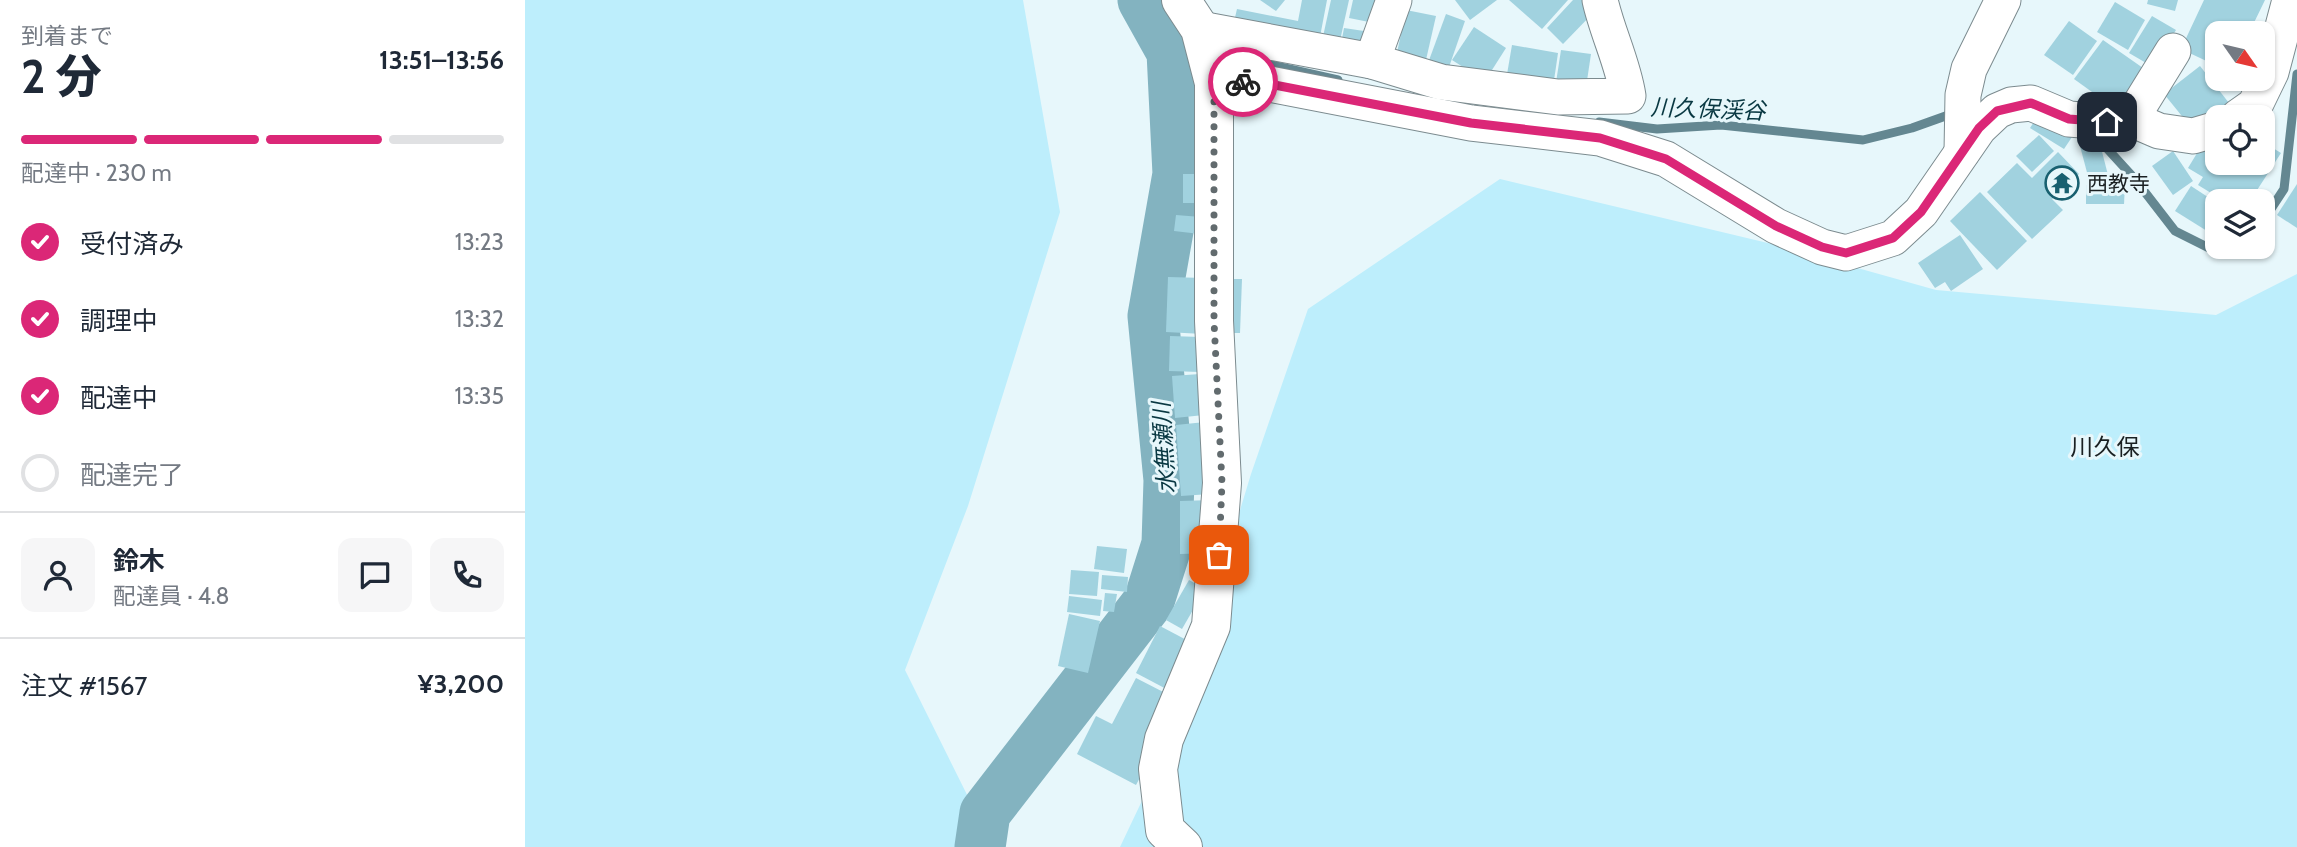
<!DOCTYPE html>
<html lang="ja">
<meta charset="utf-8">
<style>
:root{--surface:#fff;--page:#f6f6f7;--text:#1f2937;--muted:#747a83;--line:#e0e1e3;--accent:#db2777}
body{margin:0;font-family:Cabin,"Noto Sans JP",sans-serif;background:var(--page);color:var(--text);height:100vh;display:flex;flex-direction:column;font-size:26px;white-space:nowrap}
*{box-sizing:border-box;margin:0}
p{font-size:23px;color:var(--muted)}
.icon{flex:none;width:38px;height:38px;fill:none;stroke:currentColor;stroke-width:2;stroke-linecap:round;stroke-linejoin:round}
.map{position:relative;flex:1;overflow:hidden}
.side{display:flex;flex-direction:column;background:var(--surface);width:525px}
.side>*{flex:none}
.needle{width:46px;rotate:124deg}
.buttons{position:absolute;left:1680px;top:21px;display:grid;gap:14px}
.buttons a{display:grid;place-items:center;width:70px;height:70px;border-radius:14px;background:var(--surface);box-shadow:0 2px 5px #0004;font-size:35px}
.pin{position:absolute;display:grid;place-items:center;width:60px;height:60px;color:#fff;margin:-30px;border-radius:14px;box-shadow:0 4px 10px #0006}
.courier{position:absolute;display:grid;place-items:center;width:70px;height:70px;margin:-35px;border:5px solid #db2777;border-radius:50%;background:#fff;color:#222;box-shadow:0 2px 9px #0007}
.head em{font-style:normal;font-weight:800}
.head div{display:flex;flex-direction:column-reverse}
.head{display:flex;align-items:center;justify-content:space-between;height:119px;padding:0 21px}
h1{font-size:46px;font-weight:800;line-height:52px}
.bar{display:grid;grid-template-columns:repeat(4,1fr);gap:10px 7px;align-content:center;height:84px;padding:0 21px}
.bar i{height:9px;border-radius:5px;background:var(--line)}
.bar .on{background:var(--accent)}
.bar p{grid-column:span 4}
.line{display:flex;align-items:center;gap:18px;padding:0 21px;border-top:2px solid var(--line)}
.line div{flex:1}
.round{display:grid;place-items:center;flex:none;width:74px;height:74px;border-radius:14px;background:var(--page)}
ol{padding:0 21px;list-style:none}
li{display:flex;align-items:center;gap:21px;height:77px}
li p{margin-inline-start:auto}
li .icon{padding:7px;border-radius:50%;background:var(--accent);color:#fff;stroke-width:4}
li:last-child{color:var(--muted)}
li i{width:38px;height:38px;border:4px solid var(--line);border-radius:50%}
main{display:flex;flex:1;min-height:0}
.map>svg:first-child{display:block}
.green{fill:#bdeefc}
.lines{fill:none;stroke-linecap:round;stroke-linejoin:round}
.stream{stroke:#648791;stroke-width:9}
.river{stroke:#83b3c0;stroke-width:51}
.building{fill:#a1d2df}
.minor-casing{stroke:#7c8b8f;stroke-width:37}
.major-casing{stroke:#7c8b8f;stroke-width:40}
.minor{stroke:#fff;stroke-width:35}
.major{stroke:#fff;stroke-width:38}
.done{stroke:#626b6e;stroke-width:7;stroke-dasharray:0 12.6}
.route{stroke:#db2777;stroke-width:9}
.labels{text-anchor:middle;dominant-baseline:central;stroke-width:6;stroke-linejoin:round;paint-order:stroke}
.poi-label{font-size:21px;fill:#1a2022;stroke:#e7f7fb;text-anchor:start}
.water-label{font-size:23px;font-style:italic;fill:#093842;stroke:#e7f7fb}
.neighbourhood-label{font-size:23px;fill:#1a2022;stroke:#e7f7fb}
</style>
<main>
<section class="side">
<div class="head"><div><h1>2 分</h1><p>到着まで</p></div><em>13:51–13:56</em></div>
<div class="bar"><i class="on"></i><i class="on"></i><i class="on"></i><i></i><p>配達中 · 230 m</p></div>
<ol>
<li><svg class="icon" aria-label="check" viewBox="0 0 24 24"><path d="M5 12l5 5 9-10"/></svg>受付済み<p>13:23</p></li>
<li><svg class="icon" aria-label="check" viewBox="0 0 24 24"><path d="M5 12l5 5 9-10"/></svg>調理中<p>13:32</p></li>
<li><svg class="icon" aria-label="check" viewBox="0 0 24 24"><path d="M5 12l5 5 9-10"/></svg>配達中<p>13:35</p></li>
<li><i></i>配達完了</li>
</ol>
<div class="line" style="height:126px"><a class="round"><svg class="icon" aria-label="person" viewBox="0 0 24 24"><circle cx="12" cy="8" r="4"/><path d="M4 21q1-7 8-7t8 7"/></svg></a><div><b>鈴木</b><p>配達員 · 4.8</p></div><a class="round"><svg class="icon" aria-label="chat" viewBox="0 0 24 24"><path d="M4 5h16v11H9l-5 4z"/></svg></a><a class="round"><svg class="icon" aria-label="phone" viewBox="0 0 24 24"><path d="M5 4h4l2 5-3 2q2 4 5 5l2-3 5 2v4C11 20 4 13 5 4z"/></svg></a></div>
<div class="line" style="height:91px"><div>注文 #1567</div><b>¥3,200</b></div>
</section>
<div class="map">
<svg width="1772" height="847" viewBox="0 0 1772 847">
<rect width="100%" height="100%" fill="#e7f7fb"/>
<!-- green -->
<g class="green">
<path d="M0 0H498L535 212 443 506 380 670 468 847H0Z"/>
<path d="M975 179 1247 244 1411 290 1691 315 1772 274V847H595L644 744 726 474 783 309Z"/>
</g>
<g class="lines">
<!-- stream -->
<g class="stream">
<path d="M647 52 673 54"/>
<path d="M690 56 715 58 813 80"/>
<path d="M1074 122 1132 129 1196 125 1338 140 1387 128 1429 113"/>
<path d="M1567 132 1609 178 1650 231 1684 248 1697 247"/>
<path d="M1738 221 1759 189 1772 74"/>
</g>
<!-- river -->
<path class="river" d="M455 847 460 813 624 601 642 544 644 480 628 316 653 174 647 52 618 0"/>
</g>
<!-- building -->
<g class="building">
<path d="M735 0H760L751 11Z"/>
<path d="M777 0H802L794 42 708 26 712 9 773 21Z"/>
<path d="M806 0H824L814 45 797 41Z"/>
<path d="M828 0H854L849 23 824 18Z"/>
<path d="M930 0H972L945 20Z"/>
<path d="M984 0H1043L1017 29Z"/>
<path d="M1048 0H1059L1070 11 1038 44 1022 28Z"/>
<path d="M1623 0H1653L1650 11 1622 4Z"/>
<path d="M1679 0H1740L1724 33H1692V66L1656 49Z"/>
<path d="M1590 2 1620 20 1603 50 1572 32Z"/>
<path d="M881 10 911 16 898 73 869 67Z"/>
<path d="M921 14 940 21 923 70 903 63Z"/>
<path d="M1627 16 1651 30 1628 67 1604 53Z"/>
<path d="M1544 21 1572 41 1548 75 1519 55Z"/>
<path d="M949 27 981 48 960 81 927 60Z"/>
<path d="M819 28 839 31 835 48 816 44Z"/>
<path d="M1578 40 1628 75 1599 115 1549 79Z"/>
<path d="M987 45 1033 53 1027 94 980 86Z"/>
<path d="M1036 50 1066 54 1060 94 1030 89Z"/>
<path d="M1675 66 1704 103 1669 131 1639 94Z"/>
<path d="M1517 109 1551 131 1539 149 1505 128Z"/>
<path d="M1514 135 1529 151 1507 172 1491 156Z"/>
<path d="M1574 140 1583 175 1564 180 1555 146Z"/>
<path d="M1738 142 1756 153 1725 201H1699L1673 185 1678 177 1663 168 1677 145 1692 154V163H1738Z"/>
<path d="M1648 151 1668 181 1648 195 1627 166Z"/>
<path d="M1533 152 1554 174 1527 199 1538 210 1507 239 1462 192 1492 163 1507 178Z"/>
<path d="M658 174H681L680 203H658Z"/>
<path d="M1772 184V228L1752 215Z"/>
<path d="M1561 185H1600L1599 204H1561Z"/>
<path d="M1666 186 1692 203V214L1682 231 1650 211Z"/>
<path d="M1455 192 1502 241 1472 270 1425 221Z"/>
<path d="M651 215 676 217 675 234 649 231Z"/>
<path d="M1435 235 1458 269 1426 291 1420 282 1410 288 1393 263Z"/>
<path d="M643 277 679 278 678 334 641 332Z"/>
<path d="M699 279H717L715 333H698Z"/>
<path d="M645 336 676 337 675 372 644 371Z"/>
<path d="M675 374 679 415 650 418 647 376Z"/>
<path d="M680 422 685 494 656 496 651 425Z"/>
<path d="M687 500 688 553 655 554V501Z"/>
<path d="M572 546 602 549 599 573 569 569Z"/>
<path d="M546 570 574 572 572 596 544 594Z"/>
<path d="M577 575 603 577 602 592 576 589Z"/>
<path d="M664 580 680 589 657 629 641 620Z"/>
<path d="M580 593 592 594 589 612 578 611Z"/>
<path d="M544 596 577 600 575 616 542 612Z"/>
<path d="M544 614 575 621 563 673 533 666Z"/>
<path d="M635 626 671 645 647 692 611 673Z"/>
<path d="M611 678 648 697 635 740 611 785 552 754 571 716 587 724Z"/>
</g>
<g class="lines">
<defs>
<g id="minor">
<path d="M675 29 847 61 916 82 1033 97 1103 96C1098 63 1082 32 1075 0"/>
<path d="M847 61 869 0"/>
<path d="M689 83 734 82 946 123 1075 138 1141 159 1251 226 1297 247 1321 253 1368 238 1396 212 1454 128 1472 111 1486 105 1506 103 1544 119 1582 122 1606 119 1634 131 1668 136 1692 129"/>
<path d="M1713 117 1730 105 1746 72 1765 0"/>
<path d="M1606 119 1648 51"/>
<path d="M1437 152 1438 95 1444 69 1478 0"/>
</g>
<path id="major" d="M656 0 675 29 689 83V321L697 483 686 626 639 739 633 769 640 830 658 847"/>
</defs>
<!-- minor casing -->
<use href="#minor" class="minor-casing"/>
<!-- major casing -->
<use href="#major" class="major-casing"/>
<!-- minor -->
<use href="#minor" class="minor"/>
<!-- major -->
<use href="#major" class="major"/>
</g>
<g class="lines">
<!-- done -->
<path class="done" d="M694 555 697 483 689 321V83L718 82"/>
<!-- route -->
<path class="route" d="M718 82H734L946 123 1075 138 1141 159 1251 226 1297 247 1321 253 1368 238 1396 212 1454 128 1472 111 1506 103 1544 119 1582 122"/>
</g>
<!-- icons -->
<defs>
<symbol id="temple-ring" viewBox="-11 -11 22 22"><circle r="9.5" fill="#e7f7fb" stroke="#186070" stroke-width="1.5"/><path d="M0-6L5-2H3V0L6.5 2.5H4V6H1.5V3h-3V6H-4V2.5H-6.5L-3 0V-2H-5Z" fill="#186070"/></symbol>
</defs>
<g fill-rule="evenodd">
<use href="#temple-ring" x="1518" y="164" width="38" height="38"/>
</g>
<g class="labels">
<!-- poi labels -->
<g class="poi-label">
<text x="1562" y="183">西教寺</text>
</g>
<!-- water labels -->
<g class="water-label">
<text transform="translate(1183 109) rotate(2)">川久保渓谷</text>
<text transform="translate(639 448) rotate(-94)">水無瀬川</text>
</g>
<!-- neighbourhood labels -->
<g class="neighbourhood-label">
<text x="1580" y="447">川久保</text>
</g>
</g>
</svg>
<div class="buttons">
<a><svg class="needle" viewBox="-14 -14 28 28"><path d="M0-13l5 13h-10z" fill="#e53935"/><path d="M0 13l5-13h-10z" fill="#747a83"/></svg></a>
<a><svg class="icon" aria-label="locate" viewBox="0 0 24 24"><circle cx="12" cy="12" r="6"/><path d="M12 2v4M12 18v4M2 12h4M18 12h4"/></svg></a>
<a><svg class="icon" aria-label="layers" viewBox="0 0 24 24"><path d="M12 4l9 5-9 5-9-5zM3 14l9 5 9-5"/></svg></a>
</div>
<div class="pin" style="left:694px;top:555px;background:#ea580c"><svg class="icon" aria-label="bag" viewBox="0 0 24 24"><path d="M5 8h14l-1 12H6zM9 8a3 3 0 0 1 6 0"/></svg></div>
<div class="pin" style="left:1582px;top:122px;background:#1f2937"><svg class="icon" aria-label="home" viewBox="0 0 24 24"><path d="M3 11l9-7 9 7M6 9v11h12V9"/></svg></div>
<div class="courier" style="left:718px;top:82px"><svg class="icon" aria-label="bike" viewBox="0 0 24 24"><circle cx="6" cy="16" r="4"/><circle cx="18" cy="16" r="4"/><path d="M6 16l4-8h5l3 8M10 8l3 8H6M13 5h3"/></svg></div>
</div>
</main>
